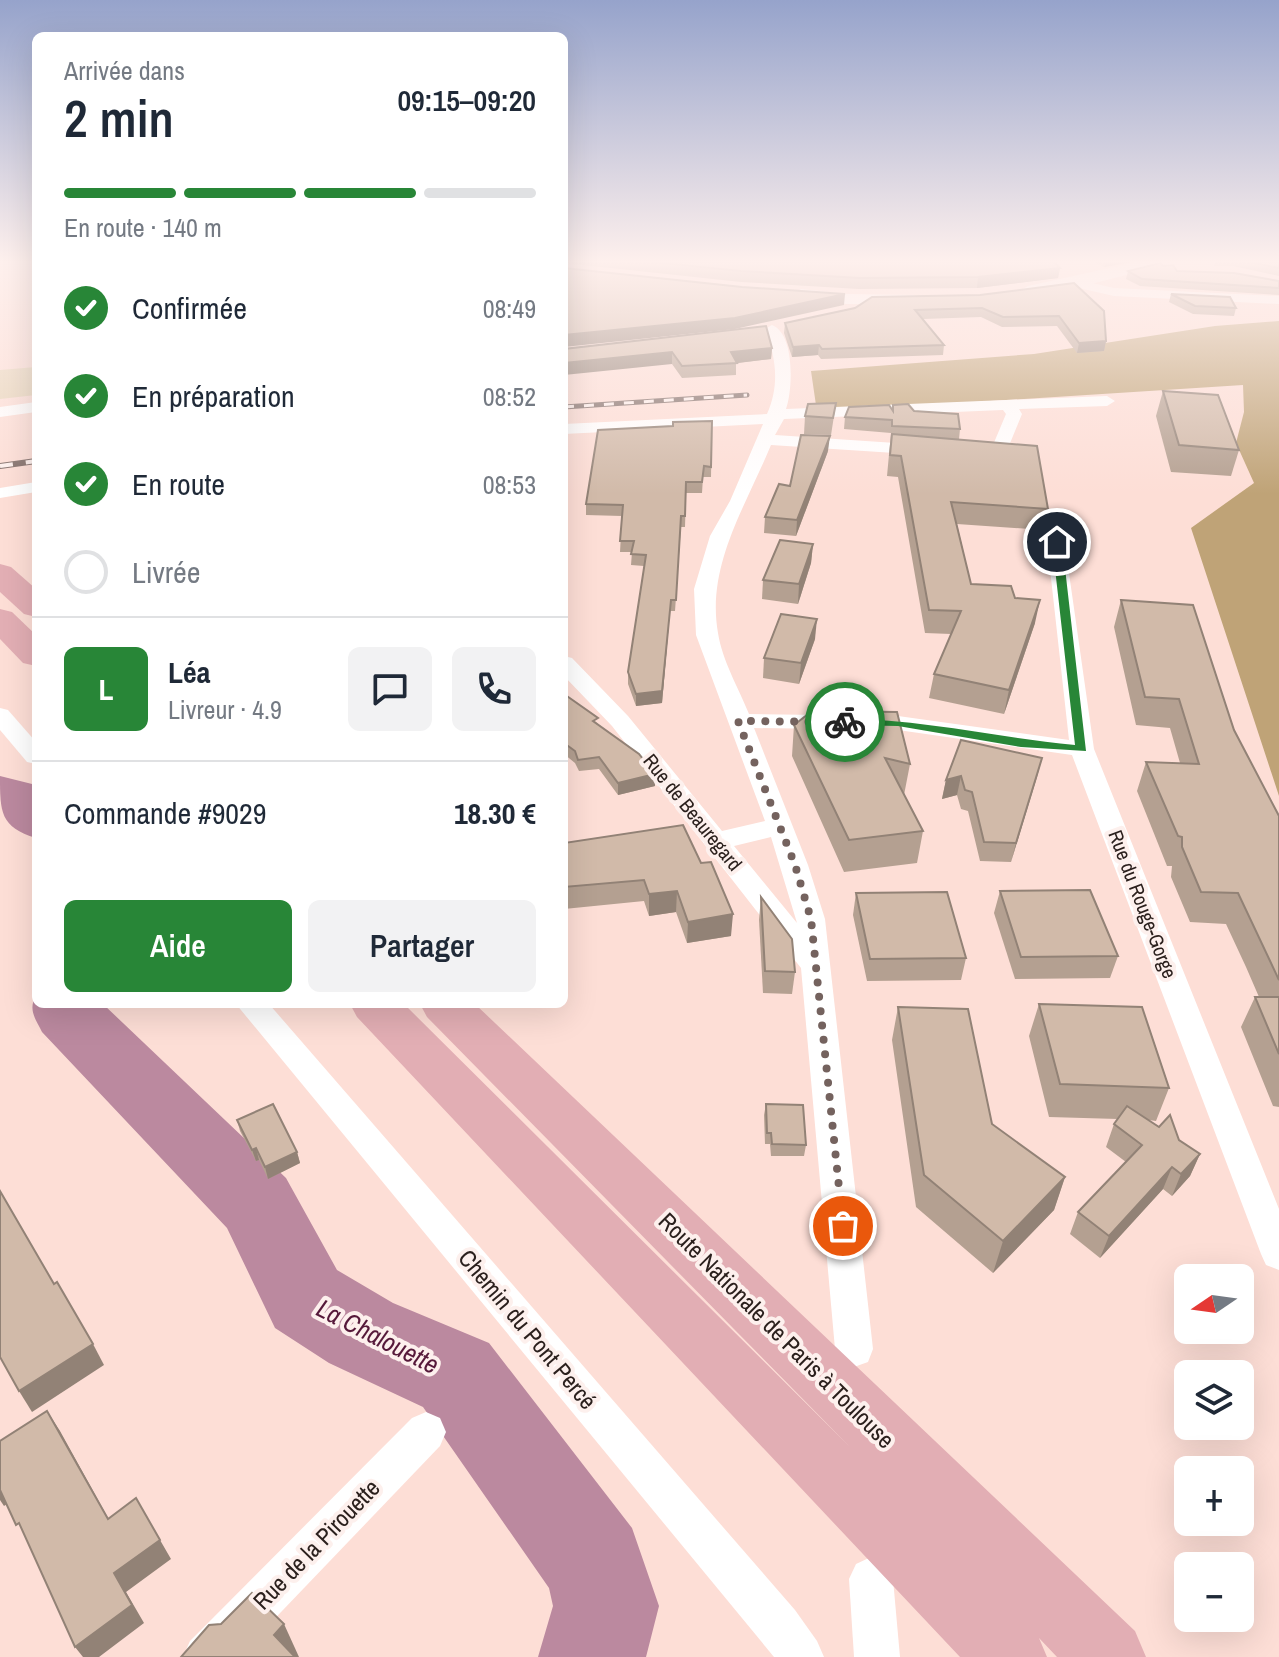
<!DOCTYPE html>
<html lang="fr">
<meta charset="utf-8">
<style>
:root{--surface:#fff;--page:#f2f2f3;--text:#1f2937;--muted:#747a83;--line:#e0e1e3;--accent:#288637}
body{margin:0;font-family:"Archivo Narrow",sans-serif;background:var(--page);color:var(--text);height:100vh;display:flex;flex-direction:column;font-size:30px;white-space:nowrap}
*{box-sizing:border-box;margin:0}
p{font-size:26px;color:var(--muted)}
.icon{flex:none;width:44px;height:44px;fill:none;stroke:currentColor;stroke-width:2;stroke-linecap:round;stroke-linejoin:round}
.map{position:relative;flex:1;overflow:hidden}
.drawer{position:absolute;left:32px;top:32px;width:536px;height:976px;display:flex;flex-direction:column;background:var(--surface);border-radius:12px;box-shadow:0 8px 32px #0002}
.drawer>*{flex:none}
.needle{width:52px;rotate:257deg}
.buttons{position:absolute;left:1174px;top:1264px;display:grid;gap:16px}
.buttons a{display:grid;place-items:center;width:80px;height:80px;border-radius:12px;background:var(--surface);box-shadow:0 8px 32px #0002;font-size:40px}
.pin{position:absolute;display:grid;place-items:center;width:68px;height:68px;color:#fff;margin:-34px;border:4px solid #fff;border-radius:50%;box-shadow:0 2px 8px #0007}
.courier{position:absolute;display:grid;place-items:center;width:80px;height:80px;margin:-40px;border:6px solid #288637;border-radius:50%;background:#fff;color:#222;box-shadow:0 2px 10px #0007}
.summary em{font-style:normal;font-weight:600}
.summary div{display:flex;flex-direction:column-reverse}
.summary{display:flex;align-items:center;justify-content:space-between;height:136px;padding:0 32px}
h1{font-size:52px;font-weight:600;line-height:60px}
.bar{display:grid;grid-template-columns:repeat(4,1fr);gap:12px 8px;align-content:center;height:96px;padding:0 32px}
.bar i{height:10px;border-radius:6px;background:var(--line)}
.bar .current{background:var(--accent)}
.bar p{grid-column:span 4}
.line{display:flex;align-items:center;gap:20px;padding:0 32px;border-top:2px solid var(--line)}
.line div{flex:1}
.round{display:grid;place-items:center;flex:none;width:84px;height:84px;border-radius:12px;background:var(--page)}
ol{padding:0 32px;list-style:none}
li{display:flex;align-items:center;gap:24px;height:88px}
li p{margin-inline-start:auto}
li .icon{padding:8px;border-radius:50%;background:var(--accent);color:#fff;stroke-width:4}
li:last-child{color:var(--muted)}
li i{width:44px;height:44px;border:4px solid var(--line);border-radius:50%}
.cta{display:flex;gap:16px;margin-top:auto;padding:16px 32px}
.cta a{flex:1;height:92px;border-radius:12px;background:var(--accent);color:#fff;font-size:32px;font-weight:600;line-height:92px;text-align:center}
.cta a+a{background:var(--page);color:var(--text)}
.map>svg:first-child{display:block}
.green{fill:#e6d4b8}
.forest{fill:#bfa377}
.lines{fill:none;stroke-linecap:round;stroke-linejoin:round}
.river{fill:#bb899f;fill-rule:evenodd}
.minor{fill:#fff;fill-rule:evenodd}
.tertiary{fill:#fff;fill-rule:evenodd}
.primary{fill:#e2aeb4;fill-rule:evenodd}
.rail-far1-casing{stroke:#7f6c67;stroke-width:5}
.rail-casing{stroke:#7f6c67;stroke-width:6}
.rail-far1{stroke:#fdf0ed;stroke-width:3;stroke-dasharray:10;stroke-linecap:butt}
.rail{stroke:#fdf0ed;stroke-width:4;stroke-dasharray:13;stroke-linecap:butt}
.wall{fill:#b4a091}
.shaded-wall{fill:#928276}
.building{fill:#d1baa9;stroke:#928276;stroke-width:2}
.route{fill:#288637}
.done{stroke:#74625e;stroke-width:8;stroke-dasharray:0 14.4}
.labels{text-anchor:middle;dominant-baseline:central;stroke-width:8;stroke-linejoin:round;paint-order:stroke}
.street-label{font-size:20px;fill:#2b201d;stroke:#fdf0ed}
.near-street-label{font-size:24px;fill:#2b201d;stroke:#fdf0ed}
.near-water-label{font-size:26px;font-style:italic;fill:#56193a;stroke:#fdf0ed}
</style>
<div class="map">
<svg width="1279" height="1657" viewBox="0 0 1279 1657">
<rect width="100%" height="100%" fill="#fdded6"/>
<!-- green -->
<path class="green" d="M36 367V395L0 399V370Z"/>
<!-- forest -->
<path class="forest" d="M1279 321V796L1191 528 1254 483 1236 443 1244 412 1243 385 817 412 811 371 1034 354 1215 326Z"/>
<g class="lines">
<!-- river -->
<g class="river">
<path d="M0 776 36 785V838C0 827 0 812 0 776Z"/>
<path d="M36 995V1004H103L286 1178 337 1270 393 1303 489 1343 632 1528 659 1606 646 1657H538L553 1606 549 1588 423 1407 329 1363 275 1328 227 1228 42 1032C35 1018 28 1010 36 995Z"/>
</g>
<!-- minor -->
<g class="minor">
<path d="M1075 279 1114 288 1279 296V304L1114 296 1070 286 1068 283Z"/>
<path d="M772 325C795 334 793 389 786 409L1107 396 1115 401 1107 406 1019 409 1022 414 1006 453 973 457 964 452 967 448 993 445 1006 414 1003 410 784 419 775 435 926 445 935 450 926 455 771 445C746 506 706 565 718 633 722 660 739 689 749 714L898 716 1069 740 1047 542 1057 536 1064 538 1094 749 1279 1209V1270L1266 1265 1261 1254 1072 755 898 730 754 728 808 865 825 919 873 1349 868 1362 854 1367 840 1362 835 1349 801 968 612 726 564 676V656L572 658 628 716 722 831 765 821 696 635 694 589 710 536 730 501 763 424 564 434V424L767 414C780 385 776 357 765 329ZM771 837 797 923 734 846Z"/>
<path d="M36 402V412L0 417V407Z"/>
<path d="M36 482V492L0 498V488Z"/>
<path d="M0 708 8 710 36 742V764L27 762 0 730Z"/>
<path d="M236 1004H269L795 1610 817 1641 824 1657H774Z"/>
<path d="M426 1412 440 1418 446 1432 440 1446 238 1657H183L190 1641 412 1418Z"/>
<path d="M871 1557 886 1564 893 1579 900 1657H854L849 1579 856 1564Z"/>
</g>
<!-- tertiary -->
<g class="tertiary">
<path d="M1137 262H1164L1162 266 1075 288 1028 296 1019 291 1028 286Z"/>
<path d="M801 289 847 294 916 295 925 300 916 305 847 304 795 298 792 294Z"/>
</g>
<!-- primary -->
<g class="primary">
<path d="M0 564 11 567 36 589V617L24 614 0 592Z"/>
<path d="M0 609 12 612 36 635V666L23 663 0 639Z"/>
<path d="M350 1004H404L849 1446 427 1017 420 1004H475L1135 1631 1146 1657H1057L1039 1638 1047 1657H960L357 1017Z"/>
</g>
<defs>
<path id="rail-far1" d="M564 407 747 395"/>
<path id="rail" d="M0 466 36 461"/>
</defs>
<!-- rail-far1 casing -->
<use href="#rail-far1" class="rail-far1-casing"/>
<!-- rail casing -->
<use href="#rail" class="rail-casing"/>
<!-- rail-far1 -->
<use href="#rail-far1" class="rail-far1"/>
<!-- rail -->
<use href="#rail" class="rail"/>
</g>
<!-- wall -->
<g class="wall">
<path d="M564 262H1054L1060 268 1058 278 977 288 859 289 741 282 564 263Z"/>
<path d="M1094 262H1132L1104 267Z"/>
<path d="M1215 262H1279V276L1233 266H1214Z"/>
<path d="M1163 266 1177 271 1279 281V295L1140 286 1126 279 1128 271Z"/>
<path d="M1074 283 1106 341 1104 351 1077 353 1057 326 1002 327 981 317 923 319 944 345 943 355 821 359 818 355 792 357 784 333 785 323 980 295Z"/>
<path d="M1171 294 1236 308 1234 316 1193 314 1169 302Z"/>
<path d="M772 348 771 359 736 363V375L682 378 672 364 564 349Z"/>
<path d="M1163 391 1239 450 1231 476 1171 472 1156 416Z"/>
<path d="M836 403 831 435 804 434 805 416Z"/>
<path d="M893 411H914L960 429 959 439 1048 509 1044 530 957 524 971 584 1015 598 1035 623 1004 714 929 698 934 674 951 634 925 633 898 477 887 476 891 433 844 429 845 417Z"/>
<path d="M712 421 711 477H703L702 493H686L685 527H681L675 611H670L662 703 636 706 628 684V672L644 566 631 565 632 552H620L622 516 586 515V504L673 426V422Z"/>
<path d="M828 451 796 536 764 533 765 517 790 486Z"/>
<path d="M813 544 811 563 798 604 762 599 763 580Z"/>
<path d="M1121 600 1234 730 1279 816V1107L1273 1106 1241 1027 1255 997H1259L1246 967 1226 924 1190 922 1171 877 1172 866H1167L1137 791 1146 762 1180 763 1170 728 1136 725 1114 627Z"/>
<path d="M815 639 799 684 763 678 764 658Z"/>
<path d="M564 694 598 724 655 786 618 795 599 769 579 771 575 763 564 754Z"/>
<path d="M794 725 910 764 904 795 923 831 917 863 844 872 792 756Z"/>
<path d="M1042 758 1011 862 980 861 968 811 961 809 957 795 942 799 946 780Z"/>
<path d="M683 825 731 936 687 943 676 912 649 916 644 901 564 909V843Z"/>
<path d="M1000 891 1118 956 1110 978 1015 979 994 913Z"/>
<path d="M856 893 966 958 961 980 867 981 853 915Z"/>
<path d="M761 897 795 972 792 994 763 993 759 920Z"/>
<path d="M1039 1004 1169 1088 1156 1121 1149 1120 1200 1154 1190 1176 1172 1196 1163 1189 1100 1258 1070 1234 1078 1212 1126 1162 1106 1147 1114 1124 1118 1119 1049 1117 1029 1036Z"/>
<path d="M898 1007 992 1124 1065 1177 1054 1210 993 1273 916 1207 892 1040Z"/>
<path d="M766 1104 806 1145 804 1156H771L770 1144H765L764 1115Z"/>
<path d="M237 1120 297 1152 300 1163 268 1179 259 1160 256 1161 240 1131Z"/>
</g>
<!-- shaded-wall -->
<g class="shaded-wall">
<path d="M1106 262H1132L1104 267Z"/>
<path d="M1060 268 1058 278 977 288 978 277Z"/>
<path d="M845 294 844 305 735 329 564 347V335Z"/>
<path d="M1106 341 1104 351 1077 353 1079 343Z"/>
<path d="M819 345 818 355 792 357 793 347Z"/>
<path d="M772 348 771 359 730 364 731 352Z"/>
<path d="M672 352V364L564 375V363Z"/>
<path d="M830 436 828 451 796 536 797 520Z"/>
<path d="M813 544 811 563 798 604 799 584Z"/>
<path d="M671 600 662 703 636 706V694Z"/>
<path d="M1040 600 1035 623 1004 714 1009 690Z"/>
<path d="M817 619 815 639 799 684 801 663Z"/>
<path d="M1042 758 1037 777 1011 862 1016 843Z"/>
<path d="M655 774V786L618 795V783Z"/>
<path d="M961 776 957 795 942 799 946 780Z"/>
<path d="M677 891 676 912 649 916V894Z"/>
<path d="M733 914 731 936 687 943 688 922Z"/>
<path d="M256 1148 259 1160 256 1161 252 1150Z"/>
<path d="M297 1152 300 1163 268 1179 265 1167Z"/>
<path d="M1200 1154 1190 1176 1172 1196 1181 1174Z"/>
<path d="M1172 1167 1163 1189 1100 1258 1109 1236Z"/>
<path d="M1065 1177 1054 1210 993 1273 1003 1241Z"/>
<path d="M93 1344 104 1365 32 1412 19 1391Z"/>
<path d="M47 1411 60 1431 119 1538 108 1519Z"/>
<path d="M0 1487 10 1502 4 1506 0 1500Z"/>
<path d="M160 1540 171 1559 126 1592 144 1623 99 1657H83L75 1647 114 1573Z"/>
<path d="M284 1624 299 1657H284L274 1635Z"/>
</g>
<!-- building -->
<g class="building">
<path d="M653 262H1054L1060 268 978 277 860 278 741 271Z"/>
<path d="M1249 262H1279V268Z"/>
<path d="M1160 263 1163 266 1173 265 1177 271 1234 273 1279 281V288L1142 279 1128 271Z"/>
<path d="M564 268 742 287 845 294 735 318 564 335Z"/>
<path d="M1074 283 1104 311 1106 341 1079 343 1059 316 1003 317 982 308 915 310 944 345 822 349 819 345 793 347 785 323 855 308 872 297 980 295Z"/>
<path d="M1171 294 1230 297 1236 308 1195 306Z"/>
<path d="M766 326 772 348 731 352 737 363 682 366 672 352 564 363V349Z"/>
<path d="M1163 391 1218 395 1239 450 1179 445Z"/>
<path d="M836 403 833 418 805 416 808 404Z"/>
<path d="M908 404 914 411 958 414 960 429 892 426V420L845 417 849 407 889 405 893 411V405Z"/>
<path d="M712 421 711 467 704 466 702 482H686L685 516H681L676 600H671L662 691 636 694 628 672 646 555 631 554 634 541H620L623 505 586 504 598 430 673 426V422Z"/>
<path d="M892 434 1037 446 1048 509 951 502 971 584 1011 586 1015 598 1040 600 1009 690 934 674 961 611 929 610 901 456 890 455Z"/>
<path d="M801 435 830 436 797 520 765 517 779 484 790 486Z"/>
<path d="M780 540 813 544 799 584 763 580Z"/>
<path d="M1121 600 1193 605 1234 730 1279 816V980L1238 893 1201 892 1182 847V837L1178 836 1146 762 1199 764 1179 699 1145 697Z"/>
<path d="M781 614 817 619 801 663 764 658Z"/>
<path d="M564 694 598 718 593 721 639 754 655 774 618 783 599 757 578 760 575 751 564 743Z"/>
<path d="M812 711 897 712 910 764 885 758 923 831 849 840 794 725Z"/>
<path d="M961 740 1042 758 1016 843 984 842 972 792 965 790 961 776 946 780Z"/>
<path d="M683 825 701 863 711 862 733 914 688 922 677 891 649 894 644 880 564 887V843Z"/>
<path d="M1090 890 1118 956 1021 957 1000 891Z"/>
<path d="M947 892 966 958 870 959 856 893Z"/>
<path d="M761 897 792 939 795 972 765 971Z"/>
<path d="M1255 997H1279V1054Z"/>
<path d="M1039 1004 1142 1007 1169 1088 1060 1084Z"/>
<path d="M898 1007 968 1009 992 1124 1065 1177 1003 1241 924 1175Z"/>
<path d="M273 1104 297 1152 265 1167 256 1148 252 1150 237 1120Z"/>
<path d="M766 1104 803 1105 806 1145 772 1144 771 1133H767Z"/>
<path d="M1127 1106 1159 1127 1170 1115 1179 1140 1200 1154 1181 1174 1172 1167 1109 1236 1078 1212 1142 1145 1114 1124Z"/>
<path d="M0 1191 54 1284 57 1282 93 1344 19 1391 0 1357Z"/>
<path d="M47 1411 108 1519 136 1498 160 1540 114 1573 132 1605 75 1647 19 1523 16 1525 0 1490V1441Z"/>
<path d="M252 1593 284 1624 274 1635 295 1657H181L209 1625 221 1624Z"/>
</g>
<!-- sky -->
<linearGradient id="sky" x2="0" y2="1"><stop stop-color="#96a3cb"/><stop offset="0.53" stop-color="#fef0ed"/><stop offset="1" stop-color="#fef0ed" stop-opacity="0"/></linearGradient>
<rect width="1279" height="494" fill="url(#sky)"/>
<!-- route -->
<path class="route" d="M1057 539 1062 542 1086 751 1021 747 898 726 841 725V720L845 719C923 719 998 738 1075 745L1052 542Z"/>
<g class="lines">
<!-- done -->
<path class="done" d="M843 1226 811 919 795 865 738 721 845 722"/>
</g>
<g class="labels">
<!-- street labels -->
<g class="street-label">
<text transform="translate(693 812) rotate(51)">Rue de Beauregard</text>
<text transform="translate(1143 904) rotate(69)">Rue du Rouge-Gorge</text>
</g>
<!-- near-street labels -->
<g class="near-street-label">
<text transform="translate(528 1329) rotate(50)">Chemin du Pont Percé</text>
<text transform="translate(777 1330) rotate(45)">Route Nationale de Paris à Toulouse</text>
<text transform="translate(316 1544) rotate(-46)">Rue de la Pirouette</text>
</g>
<!-- near-water labels -->
<g class="near-water-label">
<text transform="translate(378 1336) rotate(27)">La Chalouette</text>
</g>
</g>
</svg>
<div class="buttons">
<a><svg class="needle" viewBox="-14 -14 28 28"><path d="M0-13l5 13h-10z" fill="#e53935"/><path d="M0 13l5-13h-10z" fill="#747a83"/></svg></a>
<a><svg class="icon" aria-label="layers" viewBox="0 0 24 24"><path d="M12 4l9 5-9 5-9-5zM3 14l9 5 9-5"/></svg></a>
<a>+</a>
<a>−</a>
</div>
<div class="pin" style="left:843px;top:1226px;background:#ea580c"><svg class="icon" aria-label="bag" viewBox="0 0 24 24"><path d="M5 8h14l-1 12H6zM9 8a3 3 0 0 1 6 0"/></svg></div>
<div class="pin" style="left:1057px;top:542px;background:#1f2937"><svg class="icon" aria-label="home" viewBox="0 0 24 24"><path d="M3 11l9-7 9 7M6 9v11h12V9"/></svg></div>
<div class="courier" style="left:845px;top:722px"><svg class="icon" aria-label="bike" viewBox="0 0 24 24"><circle cx="6" cy="16" r="4"/><circle cx="18" cy="16" r="4"/><path d="M6 16l4-8h5l3 8M10 8l3 8H6M13 5h3"/></svg></div>
<section class="drawer">
<div class="summary"><div><h1>2 min</h1><p>Arrivée dans</p></div><em>09:15–09:20</em></div>
<div class="bar"><i class="current"></i><i class="current"></i><i class="current"></i><i></i><p>En route · 140 m</p></div>
<ol>
<li><svg class="icon" aria-label="check" viewBox="0 0 24 24"><path d="M5 12l5 5 9-10"/></svg>Confirmée<p>08:49</p></li>
<li><svg class="icon" aria-label="check" viewBox="0 0 24 24"><path d="M5 12l5 5 9-10"/></svg>En préparation<p>08:52</p></li>
<li><svg class="icon" aria-label="check" viewBox="0 0 24 24"><path d="M5 12l5 5 9-10"/></svg>En route<p>08:53</p></li>
<li><i></i>Livrée</li>
</ol>
<div class="line" style="height:144px"><b class="round" style="background:var(--accent);color:#fff">L</b><div><b>Léa</b><p>Livreur · 4.9</p></div><a class="round"><svg class="icon" aria-label="chat" viewBox="0 0 24 24"><path d="M4 5h16v11H9l-5 4z"/></svg></a><a class="round"><svg class="icon" aria-label="phone" viewBox="0 0 24 24"><path d="M5 4h4l2 5-3 2q2 4 5 5l2-3 5 2v4C11 20 4 13 5 4z"/></svg></a></div>
<div class="line" style="height:104px"><div>Commande #9029</div><b>18.30 €</b></div>
<div class="cta"><a>Aide</a><a>Partager</a></div>
</section>
</div>
